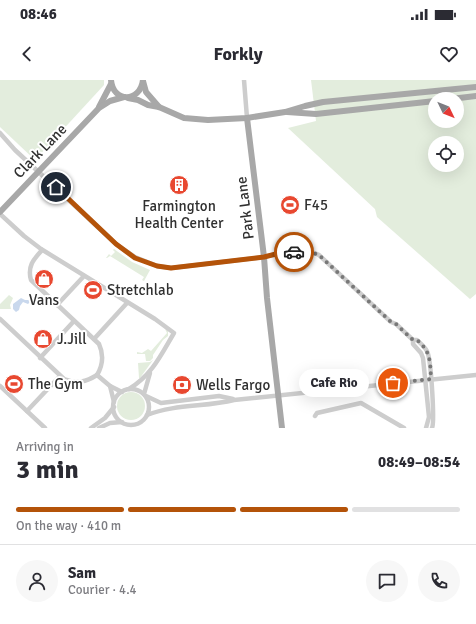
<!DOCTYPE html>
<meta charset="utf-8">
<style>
:root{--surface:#fff;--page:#f7f7f7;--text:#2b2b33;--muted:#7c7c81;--line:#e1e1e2;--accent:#b45309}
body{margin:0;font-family:Signika,sans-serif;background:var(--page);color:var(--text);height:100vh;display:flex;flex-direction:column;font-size:15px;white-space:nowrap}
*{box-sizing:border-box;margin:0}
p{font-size:13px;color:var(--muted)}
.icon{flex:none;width:22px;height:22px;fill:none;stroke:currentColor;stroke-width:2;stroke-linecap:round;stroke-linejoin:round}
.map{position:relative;height:348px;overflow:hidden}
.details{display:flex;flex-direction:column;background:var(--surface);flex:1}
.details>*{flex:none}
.needle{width:26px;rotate:133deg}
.tools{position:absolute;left:428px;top:12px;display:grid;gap:8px}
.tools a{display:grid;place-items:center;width:36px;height:36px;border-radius:50%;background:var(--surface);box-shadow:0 4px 16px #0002;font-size:20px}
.pin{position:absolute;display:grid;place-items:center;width:34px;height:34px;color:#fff;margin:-17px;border:2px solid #fff;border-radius:50%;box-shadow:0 1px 4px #0007}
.courier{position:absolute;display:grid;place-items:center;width:40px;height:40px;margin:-20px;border:3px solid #b45309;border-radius:50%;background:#fff;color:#222;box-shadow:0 1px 5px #0007}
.bubble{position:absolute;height:28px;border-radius:14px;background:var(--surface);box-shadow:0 4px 16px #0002;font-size:13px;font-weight:700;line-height:28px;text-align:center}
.head em{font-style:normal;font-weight:700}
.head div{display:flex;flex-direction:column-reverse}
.head{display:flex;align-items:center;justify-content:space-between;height:68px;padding:0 16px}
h1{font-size:26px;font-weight:700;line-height:30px}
.bar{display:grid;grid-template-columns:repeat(4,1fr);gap:6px 4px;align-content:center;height:48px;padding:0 16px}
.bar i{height:5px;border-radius:3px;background:var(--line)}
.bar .active{background:var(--accent)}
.bar p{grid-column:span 4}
.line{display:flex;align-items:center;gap:10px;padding:0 16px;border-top:1px solid var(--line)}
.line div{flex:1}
.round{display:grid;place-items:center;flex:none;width:42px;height:42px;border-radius:21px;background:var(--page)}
.status{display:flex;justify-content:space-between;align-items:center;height:28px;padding:0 20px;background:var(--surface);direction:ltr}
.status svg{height:11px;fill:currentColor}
header{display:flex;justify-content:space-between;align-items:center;height:52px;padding:0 16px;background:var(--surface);font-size:18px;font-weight:700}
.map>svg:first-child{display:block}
.green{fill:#e3eddd;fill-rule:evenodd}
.water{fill:#c9d8ed}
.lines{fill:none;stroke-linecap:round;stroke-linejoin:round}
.minor{stroke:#cdcdcd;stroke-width:4.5}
.major{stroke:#a8a8a8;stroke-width:6}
.done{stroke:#787878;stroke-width:4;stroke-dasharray:0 7.2}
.route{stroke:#b45309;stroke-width:5}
.labels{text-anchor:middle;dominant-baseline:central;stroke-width:4;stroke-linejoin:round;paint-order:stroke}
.street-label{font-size:15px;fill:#303030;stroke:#fff}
.poi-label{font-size:15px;fill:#303030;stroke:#fff;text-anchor:start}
</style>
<div class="status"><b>08:46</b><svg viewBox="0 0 49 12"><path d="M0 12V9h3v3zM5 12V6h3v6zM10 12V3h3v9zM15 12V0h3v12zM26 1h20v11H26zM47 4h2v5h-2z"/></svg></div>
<header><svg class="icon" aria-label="back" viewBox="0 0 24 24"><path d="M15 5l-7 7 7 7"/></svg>Forkly<svg class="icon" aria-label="heart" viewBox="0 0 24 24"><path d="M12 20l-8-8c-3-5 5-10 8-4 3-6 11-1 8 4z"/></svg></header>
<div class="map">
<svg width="476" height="348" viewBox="0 0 476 348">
<rect width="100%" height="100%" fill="#fff"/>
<!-- green -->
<g class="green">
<path d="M0 0H104V5L35 80 0 47Z"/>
<path d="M311 0H476V214L470 219 377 137 375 129 288 48 316 41ZM435 19H457V41H435ZM435 63H457V85H435Z"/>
<path d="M114 169 132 182 150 190 144 201 142 200 144 197 110 176 107 178H106L109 174 111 176 115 172 113 170Z"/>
<path d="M9 215 13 218 10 225 11 229H0V224Z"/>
<path d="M165 249 168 251V256L163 260 153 275V278L150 281H146L145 274H137V272L142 273 148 269 151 271 167 253Z"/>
<path d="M153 280 140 298H139L138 283 150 282Z"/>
<circle cx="131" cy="326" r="14"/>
</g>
<!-- water -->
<path class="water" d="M21 218 25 220H29L30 222 28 224 23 222 20 226 19 230 16 232 13 229V224Z"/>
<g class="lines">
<!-- minor -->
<g class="minor">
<path d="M244 0 247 38"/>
<path d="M0 53 15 70 116 164 135 177 157 186 171 188 264 177C278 173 305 167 319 175L391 242 396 244 413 260H417C421 264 427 268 428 274 431 283 435 342 432 348"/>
<path d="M0 134 24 156 41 169 155 239 174 253C161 275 152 295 129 309"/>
<path d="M42 170C34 179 27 186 31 200L99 264C104 275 103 285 97 295"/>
<path d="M57 225 84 196"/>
<path d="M0 239 64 299C77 304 86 302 97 295"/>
<path d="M94 259 127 223"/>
<path d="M413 260V264L421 273 423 278 429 337 426 348"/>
<path d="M40 278 74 241"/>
<path d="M97 295 110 306 122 312"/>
<path d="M0 306 45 348"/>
<path d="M110 306 114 322"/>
<circle cx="131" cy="327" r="18"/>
<path d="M144 314 150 293"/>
<path d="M146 316 161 323 219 316 233 319"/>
<path d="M27 331 60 296"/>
<path d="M147 335C175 324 206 327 234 320L476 295"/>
<path d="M315 336 317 333 361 323 404 348"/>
<path d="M91 348 105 338 114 327"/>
<path d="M99 348 110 343 122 342"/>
</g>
<!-- major -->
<g class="major">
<path d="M111 0C113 23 140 23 143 0"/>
<path d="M143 1 146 12 159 27"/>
<path d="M128 18 138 20 148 25 159 27 184 38 208 40 247 38 285 32 305 26 323 22 476 7"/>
<path d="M451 19 476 16"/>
<path d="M99 27 111 4"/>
<path d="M287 32 316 34 435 21"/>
<path d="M247 38 264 177 267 218 282 348"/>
<path d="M0 132 99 28 110 21 124 17"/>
</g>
</g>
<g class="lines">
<!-- done -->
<path class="done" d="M294 172H310L319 175 391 242 396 244 413 260H417C431 272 430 281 431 299L393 303"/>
<!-- route -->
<path class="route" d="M56 107 116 164 135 178 157 186 171 188 264 177 276 174 294 172"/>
</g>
<!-- icons -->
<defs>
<symbol id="building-disc" viewBox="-11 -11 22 22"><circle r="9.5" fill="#e84830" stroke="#fff"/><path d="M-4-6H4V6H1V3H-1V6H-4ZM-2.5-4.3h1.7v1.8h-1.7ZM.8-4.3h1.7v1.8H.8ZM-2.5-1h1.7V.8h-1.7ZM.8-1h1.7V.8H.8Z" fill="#fff"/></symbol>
<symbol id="stadium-disc" viewBox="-11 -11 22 22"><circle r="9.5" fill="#e84830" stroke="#fff"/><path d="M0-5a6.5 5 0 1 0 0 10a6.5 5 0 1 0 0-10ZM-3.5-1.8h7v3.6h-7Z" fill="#fff"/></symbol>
<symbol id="shop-disc" viewBox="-11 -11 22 22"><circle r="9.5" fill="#e84830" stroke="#fff"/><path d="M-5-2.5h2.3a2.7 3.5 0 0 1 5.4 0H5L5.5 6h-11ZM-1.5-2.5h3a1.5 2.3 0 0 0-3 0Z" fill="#fff"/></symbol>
<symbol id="bank-disc" viewBox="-11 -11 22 22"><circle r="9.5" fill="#e84830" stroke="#fff"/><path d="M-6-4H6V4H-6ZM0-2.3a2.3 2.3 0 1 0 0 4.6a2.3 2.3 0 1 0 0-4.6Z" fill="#fff"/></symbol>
</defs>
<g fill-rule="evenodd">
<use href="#building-disc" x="168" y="94" width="22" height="22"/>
<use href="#stadium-disc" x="279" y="114" width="22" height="22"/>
<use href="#shop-disc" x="33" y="188" width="22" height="22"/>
<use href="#stadium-disc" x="82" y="199" width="22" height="22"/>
<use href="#shop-disc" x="32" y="248" width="22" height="22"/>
<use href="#stadium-disc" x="3" y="293" width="22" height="22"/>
<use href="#bank-disc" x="171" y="294" width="22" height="22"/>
</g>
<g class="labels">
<!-- street labels -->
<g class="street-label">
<text transform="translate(40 71) rotate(-46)">Clark Lane</text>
<text transform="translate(245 128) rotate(-97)">Park Lane</text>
</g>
<!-- poi labels -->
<g class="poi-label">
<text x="304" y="125">F45</text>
<text x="179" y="126" text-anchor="middle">Farmington<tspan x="179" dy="17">Health Center</tspan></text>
<text x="107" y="210">Stretchlab</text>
<text x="44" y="220" text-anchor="middle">Vans</text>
<text x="57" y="259">J.Jill</text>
<text x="28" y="304">The Gym</text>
<text x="196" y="305">Wells Fargo</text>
</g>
</g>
</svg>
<div class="tools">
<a><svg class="needle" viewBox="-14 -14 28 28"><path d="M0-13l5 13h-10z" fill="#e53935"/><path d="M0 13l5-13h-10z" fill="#7c7c81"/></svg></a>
<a><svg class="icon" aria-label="locate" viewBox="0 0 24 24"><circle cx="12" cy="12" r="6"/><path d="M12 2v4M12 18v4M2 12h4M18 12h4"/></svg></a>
</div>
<div class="pin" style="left:393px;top:303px;background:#ea580c"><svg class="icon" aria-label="bag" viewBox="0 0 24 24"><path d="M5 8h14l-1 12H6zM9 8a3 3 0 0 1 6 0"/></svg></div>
<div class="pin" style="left:56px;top:107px;background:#1f2937"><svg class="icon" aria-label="home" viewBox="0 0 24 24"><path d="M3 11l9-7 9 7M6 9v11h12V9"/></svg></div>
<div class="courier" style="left:294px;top:172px"><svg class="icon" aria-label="car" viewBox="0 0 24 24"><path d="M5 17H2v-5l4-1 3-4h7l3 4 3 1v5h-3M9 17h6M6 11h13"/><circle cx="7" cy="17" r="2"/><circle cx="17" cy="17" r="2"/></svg></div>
<div class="bubble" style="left:299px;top:289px;width:70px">Cafe Rio</div>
</div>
<section class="details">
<div class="head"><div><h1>3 min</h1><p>Arriving in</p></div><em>08:49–08:54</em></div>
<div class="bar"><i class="active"></i><i class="active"></i><i class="active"></i><i></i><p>On the way · 410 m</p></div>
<div class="line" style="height:72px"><a class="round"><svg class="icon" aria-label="person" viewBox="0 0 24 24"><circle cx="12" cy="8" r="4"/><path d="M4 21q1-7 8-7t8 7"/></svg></a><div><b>Sam</b><p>Courier · 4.4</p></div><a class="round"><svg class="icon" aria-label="chat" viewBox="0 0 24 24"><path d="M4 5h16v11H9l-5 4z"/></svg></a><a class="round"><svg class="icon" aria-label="phone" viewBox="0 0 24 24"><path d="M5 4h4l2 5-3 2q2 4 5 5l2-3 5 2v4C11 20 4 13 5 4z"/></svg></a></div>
</section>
